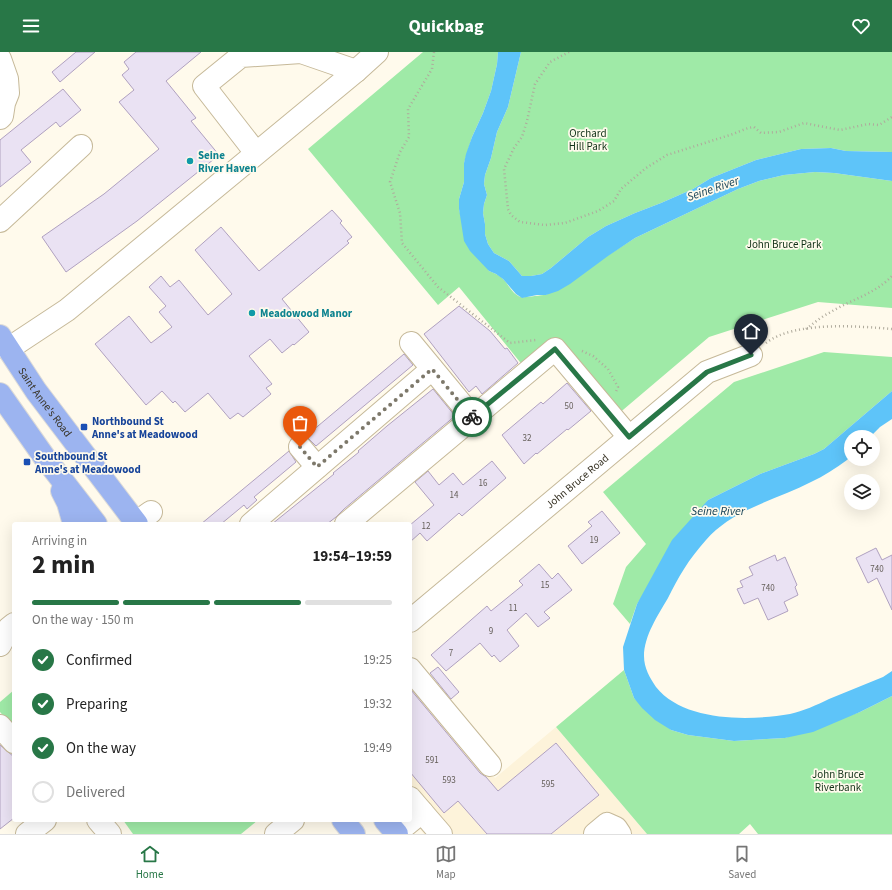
<!DOCTYPE html>
<meta charset="utf-8">
<style>
:root{--surface:#fff;--page:#f2f2f2;--text:#222;--muted:#767676;--line:#e0e0e0;--accent:#287747}
body{margin:0;font-family:"Source Sans 3",sans-serif;background:var(--page);color:var(--text);height:100vh;display:flex;flex-direction:column;font-size:15px;white-space:nowrap}
*{box-sizing:border-box;margin:0}
p{font-size:13px;color:var(--muted)}
.icon{flex:none;width:22px;height:22px;fill:none;stroke:currentColor;stroke-width:2;stroke-linecap:round;stroke-linejoin:round}
.map{position:relative;flex:1;overflow:hidden}
.side{position:absolute;left:12px;top:470px;width:400px;height:300px;display:flex;flex-direction:column;background:var(--surface);border-radius:4px;box-shadow:0 4px 16px #0002}
.side>*{flex:none}
.tools{position:absolute;left:844px;top:378px;display:grid;gap:8px}
.tools a{display:grid;place-items:center;width:36px;height:36px;border-radius:50%;background:var(--surface);box-shadow:0 4px 16px #0002;font-size:20px}
.pin{position:absolute;display:grid;place-items:center;width:34px;height:34px;color:#fff;margin:-41px -17px;border-radius:50% 50% 50% 0;rotate:-45deg;box-shadow:0 0 4px #0007}
.pin .icon{rotate:45deg}
.courier{position:absolute;display:grid;place-items:center;width:40px;height:40px;margin:-20px;border:3px solid #287747;border-radius:50%;background:#fff;color:#222;box-shadow:0 1px 5px #0007}
.overview em{font-style:normal;font-weight:700}
.overview div{display:flex;flex-direction:column-reverse}
.overview{display:flex;align-items:center;justify-content:space-between;height:68px;padding:0 20px}
h1{font-size:26px;font-weight:700;line-height:30px}
.bar{display:grid;grid-template-columns:repeat(4,1fr);gap:6px 4px;align-content:center;height:48px;padding:0 20px}
.bar i{height:5px;border-radius:3px;background:var(--line)}
.bar .current{background:var(--accent)}
.bar p{grid-column:span 4}
ol{padding:0 20px;list-style:none}
li{display:flex;align-items:center;gap:12px;height:44px}
li p{margin-inline-start:auto}
li .icon{padding:4px;border-radius:50%;background:var(--accent);color:#fff;stroke-width:4}
li:last-child{color:var(--muted)}
li i{width:22px;height:22px;border:2px solid var(--line);border-radius:50%}
header{display:flex;justify-content:space-between;align-items:center;height:52px;padding:0 20px;background:var(--accent);color:#fff;font-size:18px;font-weight:700}
.tabs{display:flex;justify-content:space-around;align-items:center;height:56px;border-top:1px solid var(--line);background:var(--surface);font-size:11px;color:var(--muted)}
.tabs a{display:grid;justify-items:center;gap:2px}
.tabs .current{color:var(--accent)}
.map>svg:first-child{display:block}
.built{fill:#fdf3da}
.green{fill:#9feaa7}
.water{fill:#5ec4f9}
.building{fill:#eae2f3;stroke:#b0a1c0}
.lines{fill:none;stroke-linecap:round;stroke-linejoin:round}
.minor-casing{stroke:#c6b999;stroke-width:24}
.major-casing{stroke:#dbdad8;stroke-width:24}
.path{stroke:#afaa9c;stroke-width:2.5;stroke-dasharray:1 3;stroke-linecap:butt}
.minor{stroke:#fff;stroke-width:22}
.major{stroke:#9cb4f0;stroke-width:22}
.done{stroke:#7d786a;stroke-width:4;stroke-dasharray:0 7.2}
.route{stroke:#287747;stroke-width:5}
.culture-dot{fill:#0f9aa8;stroke:#fffaec;stroke-width:1.5}
.transit-dot{fill:#1a4fb4;stroke:#fffaec;stroke-width:1.5}
.labels{text-anchor:middle;dominant-baseline:central;stroke-width:3.5;stroke-linejoin:round;paint-order:stroke}
.number-label{font-size:9px;fill:#645e58}
.park-label{font-size:11px;fill:#113117;stroke:#fffaec}
.culture-label{font-size:11px;font-weight:bold;fill:#0d838f;stroke:#fffaec;text-anchor:start}
.street-label{font-size:11px;fill:#373224;stroke:#fffaec}
.transit-label{font-size:11px;font-weight:bold;fill:#164399;stroke:#fffaec;text-anchor:start}
.water-label{font-size:12px;font-style:italic;fill:#113d53;stroke:#fffaec}
</style>
<header><svg class="icon" aria-label="menu" viewBox="0 0 24 24"><path d="M4 6h16M4 12h16M4 18h16"/></svg>Quickbag<svg class="icon" aria-label="heart" viewBox="0 0 24 24"><path d="M12 20l-8-8c-3-5 5-10 8-4 3-6 11-1 8 4z"/></svg></header>
<div class="map">
<svg width="892" height="782" viewBox="0 0 892 782">
<rect width="100%" height="100%" fill="#fffaec"/>
<!-- built -->
<path class="built" d="M410 623 495 726 556 675 647 782H424L410 765Z"/>
<!-- green -->
<g class="green">
<path d="M423 0H498L497 12 491 39 483 61 472 85 464 111V130L459 147V157L462 169 489 219C494 221 499 223 503 227 509 233 512 242 521 245 525 246 540 243 546 243L635 186 738 137 759 129 784 123 815 120 834 121 892 129V256L818 250 709 285 617 363 556 289 524 315 459 235 438 253 308 97Z"/>
<path d="M521 0H892V100L846 99 831 96 801 97 756 108 711 126 693 137 661 151 635 161 606 174 588 185 551 216 542 222 531 224H522L509 209 494 201 488 192 485 182V172L483 161 484 152 487 143 484 132 485 123 491 106 497 80 508 55Z"/>
<path d="M824 300 892 305V339L824 397 814 402 760 422 708 448 637 552 630 572 613 552 626 515 646 492 603 440 734 330Z"/>
<path d="M624 618 634 646 671 678 688 683 734 689 785 686 860 660 892 644V782H758L750 772 739 782H647L556 675Z"/>
<path d="M14 638V676L0 660V650Z"/>
<path d="M123 768H258L241 782H133Z"/>
</g>
<!-- water -->
<g class="water">
<path d="M498 0H521L508 55 497 80 491 106 485 123 484 132 487 143 484 152 483 161 485 172V182L488 192 494 201 509 209 522 224H531L542 222 551 216 588 185 606 174 635 161 661 151 693 137 711 126 756 108 801 97 831 96 846 99 892 100V129L834 121 815 120 784 123 759 129 738 137 635 186 608 204 570 232 558 239 546 243H537L522 246 516 242 503 227 496 222 489 219 470 199 464 189 459 157V147L464 130V111L466 102 472 85 483 61 491 39 497 12Z"/>
<path d="M892 339V367L880 375 870 385H851V404L847 408C836 416 824 424 811 430 776 448 733 457 706 488 698 497 690 507 684 517 678 526 673 536 668 546 658 563 644 584 644 604 644 616 650 626 656 635 684 670 749 669 790 662 803 659 817 653 829 647 847 640 865 632 883 625L892 619V644L860 660 813 680 785 686 734 689 688 683 671 678 655 668 642 656 634 646 624 618 623 595 637 552 672 488 708 448 760 422 814 402 824 397Z"/>
</g>
<!-- building -->
<g class="building">
<path d="M76 0H95L60 30 52 20Z"/>
<path d="M136 0H201L166 29 196 66 191 69 219 103 137 169 66 220 42 185 104 142 159 97 119 50 134 38 122 23 129 17 124 10Z"/>
<path d="M63 37 81 58 60 75 56 70 21 98 31 110 0 135V88Z"/>
<path d="M332 158 342 169 340 171 352 185 347 189 349 191 282 247 309 280 294 293 293 292 282 301 270 287 249 304 272 332 266 336 271 342 243 365 238 361 230 367 208 341 185 360 175 349 173 351 162 339 146 353 95 292 129 264 151 291 172 275 159 260 166 254 149 235 161 224 170 235 179 228 208 263 232 242 195 198 221 175 259 219Z"/>
<path d="M459 254 490 279 505 297 507 296 518 311 482 342 476 334 469 340 424 282Z"/>
<path d="M404 302 413 313 316 394 306 384Z"/>
<path d="M567 331 591 359 568 378 567 377 537 402 536 401 524 412 502 383 541 350 543 352Z"/>
<path d="M433 337 455 364 344 457 336 465 327 472H272L334 422 333 421 359 400 358 399 387 374Z"/>
<path d="M289 399 296 410 254 445 257 448 247 457 244 453 221 472H201Z"/>
<path d="M492 409 506 426 462 464 459 461 427 489 420 481 410 490V473L434 453 415 430 428 419 439 433 453 421 463 433Z"/>
<path d="M602 459 620 481 582 512 568 494 592 474 588 470Z"/>
<path d="M876 496 882 508 892 503V558L877 526 868 531 856 506Z"/>
<path d="M775 503 777 509 785 505 797 533 795 535 798 543 784 550 788 559 768 568 758 546 744 552 737 537 743 535 740 529 753 523 749 515Z"/>
<path d="M539 512 552 527 558 521 572 538 544 560 550 566 538 575 526 561 507 578 519 594 500 610 494 603 492 605 480 591 446 619 431 603 487 554 491 559 523 533 519 529Z"/>
<path d="M438 615 459 640 451 647 430 621Z"/>
<path d="M411 638 480 721 486 725 498 739 556 691 599 743 551 782H487L458 749 444 761 410 720V639Z"/>
<path d="M0 693 14 705V766L0 777Z"/>
</g>
<g class="lines">
<defs>
<g id="minor">
<path d="M0 7 7 27 8 41 4 51 2 64 0 66"/>
<path d="M256 101 204 34 241 4 301 0 356 19"/>
<path d="M0 169 81 94"/>
<path d="M411 291 473 366"/>
<path d="M8 297 67 258 356 19 377 0"/>
<path d="M300 395 317 415"/>
<path d="M134 472 151 460"/>
<path d="M251 472 432 317"/>
<path d="M346 472 555 297 629 385"/>
<path id="s1" d="M410 569 707 320 751 303"/>
<path d="M0 593 9 576 14 572"/>
<path d="M410 617 490 713"/>
<path d="M0 674 14 690"/>
<path d="M410 746 422 760"/>
<path d="M98 768 110 782"/>
<path d="M396 781 422 760 441 782"/>
<path d="M27 782 45 768"/>
<path d="M276 782 293 768"/>
<path d="M595 782 607 772 616 776 620 782"/>
</g>
<g id="major">
<path id="s2" d="M0 284 36 339 137 472"/>
<path d="M0 342 45 406 96 472"/>
<path d="M62 439 68 451 74 472"/>
<path d="M343 768 354 782"/>
<path d="M385 768 397 782"/>
</g>
</defs>
<!-- minor casing -->
<use href="#minor" class="minor-casing"/>
<!-- major casing -->
<use href="#major" class="major-casing"/>
<!-- path -->
<g class="path">
<path d="M434 0 432 17 408 57 409 85 400 100 390 130 400 161 402 191 438 235 510 291 536 288"/>
<path d="M569 0 550 10 535 32 527 69 522 85 514 96 504 117 508 157 511 163 520 170 545 173 565 171 598 159 614 149 621 137 646 116 667 103 733 82 748 76 754 75 761 81 779 80 804 71 840 78 868 72 879 73 892 65"/>
<path d="M806 277C814 271 821 265 829 261 850 248 875 242 892 224"/>
<path d="M766 291C794 269 858 274 892 277"/>
<path d="M582 299 593 304 608 317 618 335 616 340"/>
</g>
<!-- minor -->
<use href="#minor" class="minor"/>
<!-- major -->
<use href="#major" class="major"/>
</g>
<g class="lines">
<!-- done -->
<path class="done" d="M300 395 317 415 432 317 472 365"/>
<!-- route -->
<path class="route" d="M472 365 555 297 629 385 707 320 751 303"/>
</g>
<!-- markers -->
<g class="culture-dot">
<circle cx="190" cy="109" r="4"/>
<circle cx="252" cy="261" r="4"/>
</g>
<g class="transit-dot">
<rect x="80" y="371" width="8" height="8" rx="2"/>
<rect x="23" y="406" width="8" height="8" rx="2"/>
</g>
<g class="labels">
<!-- number labels -->
<g class="number-label">
<text x="569" y="354">50</text>
<text x="527" y="386">32</text>
<text x="483" y="431">16</text>
<text x="454" y="443">14</text>
<text x="426" y="474">12</text>
<text x="594" y="488">19</text>
<text x="877" y="517">740</text>
<text x="545" y="533">15</text>
<text x="768" y="536">740</text>
<text x="513" y="556">11</text>
<text x="491" y="579">9</text>
<text x="451" y="601">7</text>
<text x="432" y="708">591</text>
<text x="449" y="728">593</text>
<text x="548" y="732">595</text>
</g>
<!-- park labels -->
<g class="park-label">
<text x="588" y="81">Orchard<tspan x="588" dy="13">Hill Park</tspan></text>
<text x="784" y="192">John Bruce Park</text>
<text x="838" y="722">John Bruce<tspan x="838" dy="13">Riverbank</tspan></text>
</g>
<!-- culture labels -->
<g class="culture-label">
<text x="198" y="103">Seine<tspan x="198" dy="13">River Haven</tspan></text>
<text x="260" y="261">Meadowood Manor</text>
</g>
<!-- street labels -->
<g class="street-label">
<text stroke="none"><textPath href="#s2" startOffset="80">Saint Anne's Road</textPath></text>
<text stroke="none"><textPath href="#s1" startOffset="218">John Bruce Road</textPath></text>
</g>
<!-- transit labels -->
<g class="transit-label">
<text x="92" y="369">Northbound St<tspan x="92" dy="13">Anne's at Meadowood</tspan></text>
<text x="35" y="404">Southbound St<tspan x="35" dy="13">Anne's at Meadowood</tspan></text>
</g>
<!-- water labels -->
<g class="water-label">
<text transform="translate(713 137) rotate(-19)">Seine River</text>
<text x="718" y="459">Seine River</text>
</g>
</g>
</svg>
<div class="tools">
<a><svg class="icon" aria-label="locate" viewBox="0 0 24 24"><circle cx="12" cy="12" r="6"/><path d="M12 2v4M12 18v4M2 12h4M18 12h4"/></svg></a>
<a><svg class="icon" aria-label="layers" viewBox="0 0 24 24"><path d="M12 4l9 5-9 5-9-5zM3 14l9 5 9-5"/></svg></a>
</div>
<div class="pin" style="left:300px;top:395px;background:#ea580c"><svg class="icon" aria-label="bag" viewBox="0 0 24 24"><path d="M5 8h14l-1 12H6zM9 8a3 3 0 0 1 6 0"/></svg></div>
<div class="pin" style="left:751px;top:303px;background:#1f2937"><svg class="icon" aria-label="home" viewBox="0 0 24 24"><path d="M3 11l9-7 9 7M6 9v11h12V9"/></svg></div>
<div class="courier" style="left:472px;top:365px"><svg class="icon" aria-label="bike" viewBox="0 0 24 24"><circle cx="6" cy="16" r="4"/><circle cx="18" cy="16" r="4"/><path d="M6 16l4-8h5l3 8M10 8l3 8H6M13 5h3"/></svg></div>
<section class="side">
<div class="overview"><div><h1>2 min</h1><p>Arriving in</p></div><em>19:54–19:59</em></div>
<div class="bar"><i class="current"></i><i class="current"></i><i class="current"></i><i></i><p>On the way · 150 m</p></div>
<ol>
<li><svg class="icon" aria-label="check" viewBox="0 0 24 24"><path d="M5 12l5 5 9-10"/></svg>Confirmed<p>19:25</p></li>
<li><svg class="icon" aria-label="check" viewBox="0 0 24 24"><path d="M5 12l5 5 9-10"/></svg>Preparing<p>19:32</p></li>
<li><svg class="icon" aria-label="check" viewBox="0 0 24 24"><path d="M5 12l5 5 9-10"/></svg>On the way<p>19:49</p></li>
<li><i></i>Delivered</li>
</ol>
</section>
</div>
<nav class="tabs">
<a class="current"><svg class="icon" aria-label="home" viewBox="0 0 24 24"><path d="M3 11l9-7 9 7M6 9v11h12V9"/></svg>Home</a>
<a><svg class="icon" aria-label="map" viewBox="0 0 24 24"><path d="M3 6l6-2 6 2 6-2v14l-6 2-6-2-6 2zM9 4v14M15 6v14"/></svg>Map</a>
<a><svg class="icon" aria-label="saved" viewBox="0 0 24 24"><path d="M7 4h10v16l-5-4-5 4z"/></svg>Saved</a>
</nav>
